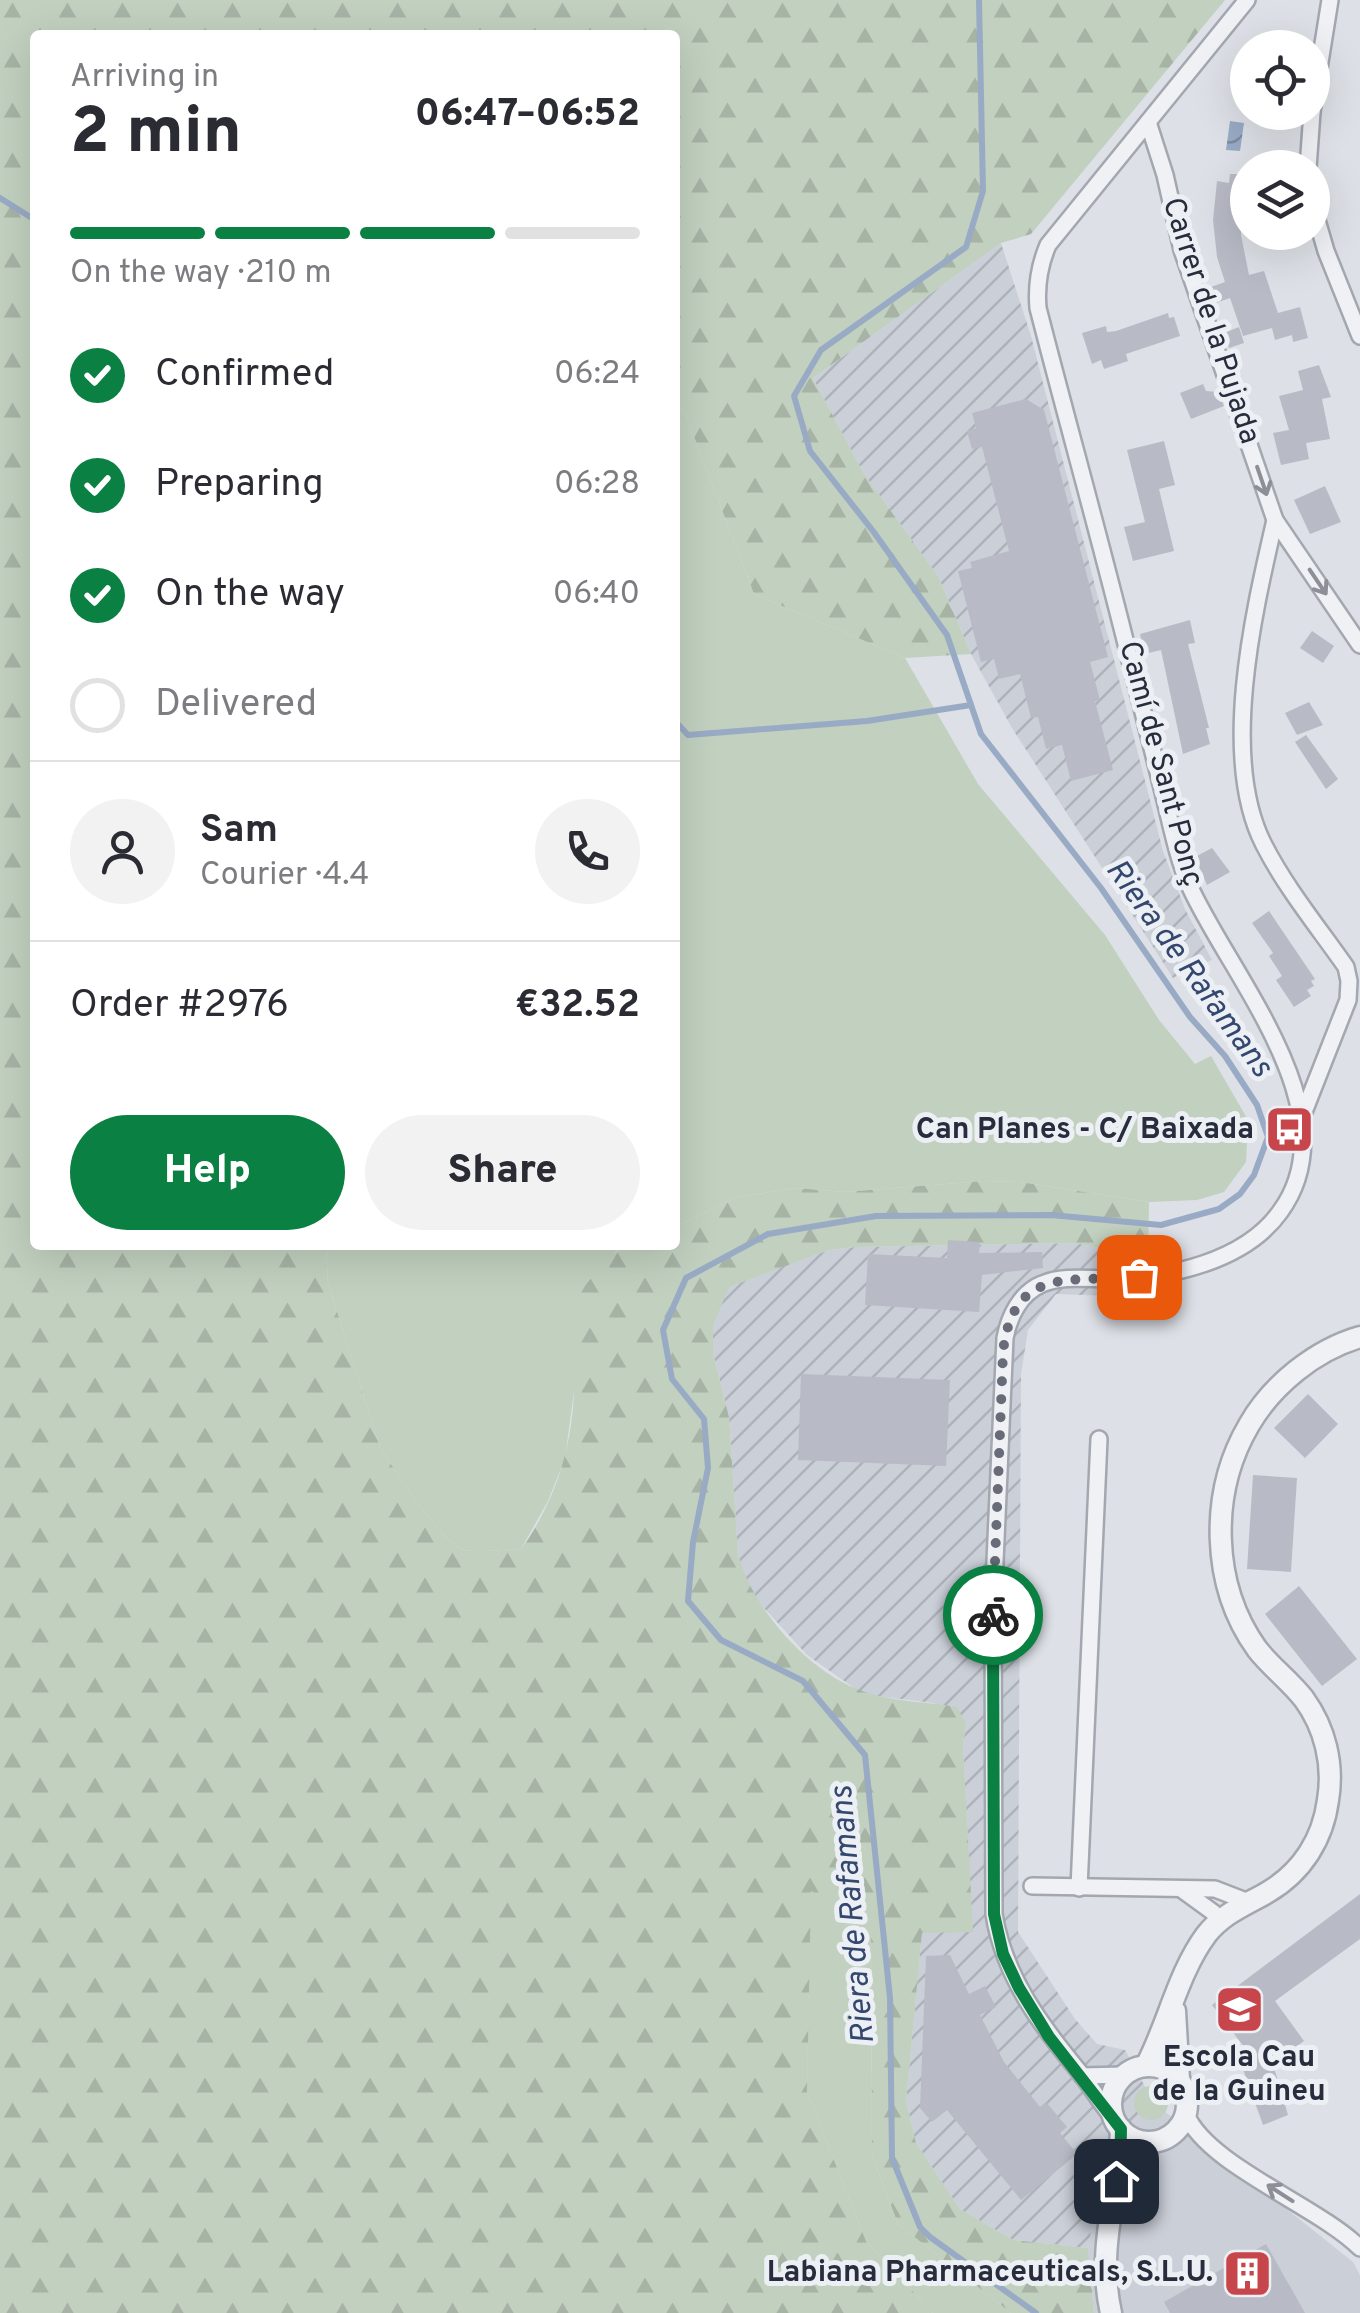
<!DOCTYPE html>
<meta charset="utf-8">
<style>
:root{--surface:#fff;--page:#f2f2f3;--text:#2b2b33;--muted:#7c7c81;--line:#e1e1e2;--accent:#0b8043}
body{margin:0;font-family:Overpass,sans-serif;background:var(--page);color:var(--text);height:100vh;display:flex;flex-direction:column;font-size:38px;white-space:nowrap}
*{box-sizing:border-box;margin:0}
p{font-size:32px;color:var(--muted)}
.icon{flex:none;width:55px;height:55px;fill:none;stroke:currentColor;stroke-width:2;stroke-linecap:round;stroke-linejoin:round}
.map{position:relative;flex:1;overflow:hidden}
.details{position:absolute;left:30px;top:30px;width:650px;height:1220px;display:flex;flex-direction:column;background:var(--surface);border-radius:10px;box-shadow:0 10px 40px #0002}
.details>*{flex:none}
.fabs{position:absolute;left:1230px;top:30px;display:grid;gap:20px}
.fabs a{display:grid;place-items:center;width:100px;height:100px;border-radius:50%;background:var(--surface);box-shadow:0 10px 40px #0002;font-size:50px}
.pin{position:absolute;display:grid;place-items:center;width:85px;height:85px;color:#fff;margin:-42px;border-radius:20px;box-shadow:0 5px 15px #0006}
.courier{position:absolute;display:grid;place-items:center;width:100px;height:100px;margin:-50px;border:8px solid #0b8043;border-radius:50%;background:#fff;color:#222;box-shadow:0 2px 12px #0007}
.head em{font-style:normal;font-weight:800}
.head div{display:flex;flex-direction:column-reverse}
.head{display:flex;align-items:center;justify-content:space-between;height:170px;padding:0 40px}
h1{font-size:65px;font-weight:800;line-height:75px}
.bar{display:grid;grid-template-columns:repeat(4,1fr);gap:15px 10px;align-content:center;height:120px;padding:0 40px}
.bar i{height:12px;border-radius:8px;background:var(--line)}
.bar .selected{background:var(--accent)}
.bar p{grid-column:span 4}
.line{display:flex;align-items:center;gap:25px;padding:0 40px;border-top:2px solid var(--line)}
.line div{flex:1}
.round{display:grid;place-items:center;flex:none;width:105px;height:105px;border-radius:52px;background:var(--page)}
ol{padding:0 40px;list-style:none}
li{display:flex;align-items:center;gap:30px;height:110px}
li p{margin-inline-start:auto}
li .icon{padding:10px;border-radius:50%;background:var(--accent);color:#fff;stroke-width:4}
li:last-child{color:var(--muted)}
li i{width:55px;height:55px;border:5px solid var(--line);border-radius:50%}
.button{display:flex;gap:20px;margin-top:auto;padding:20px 40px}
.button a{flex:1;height:115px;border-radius:60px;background:var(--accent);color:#fff;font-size:40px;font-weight:800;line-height:115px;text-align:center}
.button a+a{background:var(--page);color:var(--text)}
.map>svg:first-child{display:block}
.built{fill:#cbcfd8}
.industrial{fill:url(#industrial-furrows)}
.green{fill:#c1d0bf}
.forest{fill:url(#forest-firs)}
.water{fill:url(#water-waves)}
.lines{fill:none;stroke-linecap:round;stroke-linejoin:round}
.stream{stroke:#99aac5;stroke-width:6}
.building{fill:#b8bbc6}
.minor-casing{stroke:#a3a7b0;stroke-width:20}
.tertiary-casing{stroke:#a3a7b0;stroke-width:25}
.minor{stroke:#f0f1f5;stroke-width:15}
.tertiary{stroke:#f0f1f5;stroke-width:20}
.oneway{stroke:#8c8f98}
.done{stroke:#676c78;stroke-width:10;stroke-dasharray:0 18}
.route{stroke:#0b8043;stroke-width:12}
.labels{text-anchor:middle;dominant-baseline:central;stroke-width:10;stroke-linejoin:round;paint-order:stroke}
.street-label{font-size:30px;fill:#272d3c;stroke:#eceff4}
.poi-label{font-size:30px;font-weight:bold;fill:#272d3c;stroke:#eceff4;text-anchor:end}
.water-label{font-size:32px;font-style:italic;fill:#34476e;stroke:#eceff4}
</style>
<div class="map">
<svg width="1360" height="2313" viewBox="0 0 1360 2313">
<defs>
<pattern id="industrial-furrows" width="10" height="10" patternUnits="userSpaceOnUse" patternTransform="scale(2.5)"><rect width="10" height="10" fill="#cbcfd8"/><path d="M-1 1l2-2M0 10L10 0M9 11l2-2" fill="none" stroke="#aeb2ba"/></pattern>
<pattern id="forest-firs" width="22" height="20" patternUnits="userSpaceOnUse" patternTransform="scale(2.5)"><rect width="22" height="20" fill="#c1d0bf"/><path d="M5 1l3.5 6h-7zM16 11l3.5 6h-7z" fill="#a6b3a5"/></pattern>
<pattern id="water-waves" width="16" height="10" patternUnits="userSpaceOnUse" patternTransform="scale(2.5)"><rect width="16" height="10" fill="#99aac5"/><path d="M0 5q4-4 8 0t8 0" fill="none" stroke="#7d8ba1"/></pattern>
</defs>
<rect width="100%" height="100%" fill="#dde0e6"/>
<!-- built -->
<path class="built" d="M1154 2103 1353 2262 1360 2275V2313H1094L1088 2248 1107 2147Z"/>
<!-- industrial -->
<g class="industrial">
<path d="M1001 243 1031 336 1163 851 1185 909 1212 960 1173 978 1012 728 971 654 938 576 864 474 813 378Z"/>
<path d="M1075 1243 1148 1257 1138 1297 1056 1294 1028 1330 1021 1374 1018 1932 1075 2019 1097 2044 1125 2050 1154 2103 1107 2147 1088 2248 1013 2240 960 2209 916 2143 906 2101 922 1932H972L963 1744 966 1724 934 1703 876 1696 857 1690 807 1655 755 1598 743 1574 738 1554 729 1417 713 1354V1326L728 1287 829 1250 855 1247Z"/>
</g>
<!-- green -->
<g class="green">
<path d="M675 404 685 413 754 594 905 658 978 784 1105 935 1159 1020 1195 1064 1211 1056 1248 1120 1246 1162 1224 1192 1197 1200 1149 1202 1020 1182 983 1181 845 1192 796 1188 737 1197 675 1227Z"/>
<path d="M326 1245H626L619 1248 574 1302V1391L565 1458 548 1501 521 1549C504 1549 482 1553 465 1550 442 1545 394 1469 380 1447L328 1283Z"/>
<path d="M810 1890 871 1920 872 2155 898 2224 1011 2313H933L866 2241 807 2092Z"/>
<circle cx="1151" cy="2103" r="17"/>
</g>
<!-- forest -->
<path class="forest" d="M0 0H1225L1031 234 1001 243 813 378 864 474 938 576 971 654 905 658 754 594 685 413 675 404V35H35V1245H326L328 1283 380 1447C394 1469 442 1545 465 1550 482 1553 504 1549 521 1549 555 1503 573 1445 574 1388 574 1366 566 1322 574 1302 580 1289 613 1251 626 1245H675V1227L737 1197 796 1188 845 1192 983 1181 1020 1182 1149 1202 1148 1257 1075 1243 855 1247 829 1250 729 1287 713 1326V1354L729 1417 738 1554C752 1610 815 1680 872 1694 899 1702 929 1702 957 1707L966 1724 963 1745 973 1932 922 1933 906 2101 916 2143 960 2209 1013 2240 1088 2248 1094 2313H1011L898 2224 872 2155 871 1920 811 1891 807 2092 866 2241 933 2313H0Z"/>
<!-- water -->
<path class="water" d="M1230 121 1244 123 1240 151 1226 150Z"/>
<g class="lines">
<!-- stream -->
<g class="stream">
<path d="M979 0 983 191 966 247 821 350 794 396 810 451 873 531 947 635 981 734 1101 888 1190 1017 1225 1056 1257 1105 1268 1137 1254 1175 1240 1194 1219 1209 1161 1225 1051 1215 876 1216 768 1234 686 1278 663 1330 672 1379 704 1419 708 1468 693 1542 688 1601 721 1640 803 1681 865 1755 890 1998 892 2158 920 2227 930 2237 1036 2313"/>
<path d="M0 198 35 220"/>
<path d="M675 721 688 735 867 721 971 705"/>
</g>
</g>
<!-- building -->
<g class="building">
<path d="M1230 174H1245L1248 178V212H1241V235L1249 275 1264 271 1278 313 1300 307 1308 338 1293 342 1292 335 1275 340 1272 328 1243 336 1230 298 1213 304 1208 288 1225 282 1217 257 1213 220 1217 181 1229 183Z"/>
<path d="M1168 313 1169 318 1174 317 1180 336 1126 354 1128 361 1104 369 1101 360 1092 364 1082 333 1106 326 1107 332 1116 331Z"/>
<path d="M1239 327 1244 343 1229 348 1224 333Z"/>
<path d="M1319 365 1331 397 1322 399 1330 439 1306 443 1309 459 1281 465 1273 433 1289 430 1279 396 1303 390 1298 371Z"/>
<path d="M1203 384 1206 391 1218 392 1224 406 1191 419 1180 393Z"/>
<path d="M1026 399 1044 410 1108 657 1090 662 1100 700 1095 701 1113 770 1071 781 1062 745 1046 749 1038 717 1031 718 1020 674 999 679 994 659 981 662 958 571 972 568 970 562 1009 551 982 447 972 449 967 431 976 428 972 413Z"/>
<path d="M1164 441 1175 485 1159 489 1174 551 1133 561 1124 527 1145 522 1127 450Z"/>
<path d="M1325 486 1341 522 1310 534 1294 500Z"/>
<path d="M1190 620 1195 643 1188 644 1209 728H1206L1210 744 1183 754 1161 650 1144 654 1140 634Z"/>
<path d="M1312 631 1334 646 1323 663 1300 648Z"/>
<path d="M1309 702 1323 725 1297 735 1285 713Z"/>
<path d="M1306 735 1338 779 1326 789 1295 742Z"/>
<path d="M1212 848 1230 872 1207 885 1195 857Z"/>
<path d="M1269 911 1315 979 1311 981 1314 986 1307 990 1311 996 1294 1007 1276 980 1282 976 1269 956 1273 953 1252 923Z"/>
<path d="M948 1240 980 1242 979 1253 1042 1252 1043 1268 982 1275 979 1312 865 1305 868 1254 947 1258Z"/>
<path d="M801 1374 950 1380 946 1466 798 1460Z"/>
<path d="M1308 1394 1338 1424 1305 1458 1274 1428Z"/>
<path d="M1253 1475 1297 1478 1291 1572 1247 1569Z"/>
<path d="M1299 1586 1357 1659 1322 1686 1265 1614Z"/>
<path d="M1360 1894V1939L1275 2001 1304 2041 1273 2064 1288 2115 1263 2125 1240 2061 1251 2056 1212 2005Z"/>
<path d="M950 1955 969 1994 985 1986 996 2007 980 2015 1004 2062 1040 2107 1046 2102 1067 2127 1060 2133 1077 2154 1021 2200 947 2110 932 2122 920 2108 926 1956Z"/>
<path d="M1266 2244 1305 2313H1170L1164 2302Z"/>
</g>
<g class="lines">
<defs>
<g id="minor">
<path d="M1312 112 1330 0"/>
<path d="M1148 122 1165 175 1182 250 1275 520 1360 645"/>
<path d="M1308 168 1312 112"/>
<path d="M1312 203 1326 251 1360 336"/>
<path d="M1275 520C1254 611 1219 758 1264 845 1286 888 1318 927 1346 967L1349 981 1348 1000 1302 1117"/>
<path d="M1032 1886 1215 1889 1246 1901"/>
<path d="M1079 1888 1099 1439"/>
<path d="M1181 1889 1214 1913 1217 1923"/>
<path d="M1082 2076 1124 2075"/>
<path d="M1186 2114C1207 2165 1318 2206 1360 2248"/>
<path d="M1114 2119C1102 2105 1093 2090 1082 2075 1042 2027 1004 1977 994 1914L993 1606 1005 1338C1009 1317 1020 1293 1042 1284 1062 1275 1088 1279 1110 1279 1168 1278 1244 1262 1280 1212 1353 1113 1231 977 1190 887 1177 857 1171 824 1163 792 1152 748 1141 704 1130 660 1101 542 1068 425 1038 308 1036 285 1039 266 1048 245L1247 0"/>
</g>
<g id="tertiary">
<path d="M1175 2011 1179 2080"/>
<path d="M1146 2066C1168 2024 1178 1973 1206 1935 1223 1913 1246 1905 1268 1892 1302 1872 1323 1839 1328 1800 1334 1764 1325 1728 1304 1699 1290 1681 1271 1667 1257 1649 1211 1585 1209 1493 1249 1425 1272 1385 1315 1350 1360 1337"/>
<circle cx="1149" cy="2104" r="38"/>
<path d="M1111 2313C1096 2246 1119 2194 1121 2129"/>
</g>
</defs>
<!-- minor casing -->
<use href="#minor" class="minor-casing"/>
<!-- tertiary casing -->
<use href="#tertiary" class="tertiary-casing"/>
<!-- minor -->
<use href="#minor" class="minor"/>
<!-- tertiary -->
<use href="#tertiary" class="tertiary"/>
</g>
<!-- one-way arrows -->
<defs><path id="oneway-shaft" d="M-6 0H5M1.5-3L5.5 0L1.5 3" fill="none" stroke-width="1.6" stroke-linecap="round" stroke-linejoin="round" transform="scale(2.5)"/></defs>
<g class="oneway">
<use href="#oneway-shaft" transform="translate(1262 481) rotate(71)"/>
<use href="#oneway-shaft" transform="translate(1318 582) rotate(56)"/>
<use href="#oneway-shaft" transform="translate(1280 2193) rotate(-147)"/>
</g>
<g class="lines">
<!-- done -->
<path class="done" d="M993 1615 1003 1352C1013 1264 1072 1283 1139 1277"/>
<!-- route -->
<path class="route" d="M993 1615 994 1914 1003 1954 1019 1988 1049 2037 1121 2129 1120 2168 1116 2181"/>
</g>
<!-- icons -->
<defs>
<symbol id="bus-square" viewBox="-11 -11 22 22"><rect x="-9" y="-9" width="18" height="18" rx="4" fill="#c7464b" stroke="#eceff4"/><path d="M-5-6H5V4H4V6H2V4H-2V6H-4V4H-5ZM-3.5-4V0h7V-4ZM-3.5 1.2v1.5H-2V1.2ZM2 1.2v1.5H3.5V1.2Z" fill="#fff"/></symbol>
<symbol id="school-square" viewBox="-11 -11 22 22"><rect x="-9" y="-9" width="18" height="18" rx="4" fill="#c7464b" stroke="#eceff4"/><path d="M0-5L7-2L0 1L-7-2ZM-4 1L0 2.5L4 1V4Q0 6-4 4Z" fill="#fff"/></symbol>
<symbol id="building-square" viewBox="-11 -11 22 22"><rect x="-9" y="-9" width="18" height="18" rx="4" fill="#c7464b" stroke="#eceff4"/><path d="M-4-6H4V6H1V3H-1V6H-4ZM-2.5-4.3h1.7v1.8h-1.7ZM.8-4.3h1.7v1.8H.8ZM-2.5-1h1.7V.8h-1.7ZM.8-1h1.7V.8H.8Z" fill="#fff"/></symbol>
</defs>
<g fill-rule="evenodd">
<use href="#bus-square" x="1262" y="1102" width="55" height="55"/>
<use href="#school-square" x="1212" y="1982" width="55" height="55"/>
<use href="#building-square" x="1220" y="2246" width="55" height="55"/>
</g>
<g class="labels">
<!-- street labels -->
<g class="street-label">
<text transform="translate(1210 321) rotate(72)">Carrer de la Pujada</text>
<text transform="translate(1160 764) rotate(75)">Camí de Sant Ponç</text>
</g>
<!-- poi labels -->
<g class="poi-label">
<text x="1254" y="1130">Can Planes - C/ Baixada</text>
<text x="1239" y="2058" text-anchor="middle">Escola Cau<tspan x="1239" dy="34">de la Guineu</tspan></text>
<text x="1213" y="2273">Labiana Pharmaceuticals, S.L.U.</text>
</g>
<!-- water labels -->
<g class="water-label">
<text transform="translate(1188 969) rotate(54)">Riera de Rafamans</text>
<text transform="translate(854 1915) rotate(-95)">Riera de Rafamans</text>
</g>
</g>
</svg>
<div class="fabs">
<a><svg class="icon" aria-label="locate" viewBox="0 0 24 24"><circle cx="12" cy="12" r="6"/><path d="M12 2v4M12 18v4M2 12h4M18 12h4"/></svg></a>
<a><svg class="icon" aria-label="layers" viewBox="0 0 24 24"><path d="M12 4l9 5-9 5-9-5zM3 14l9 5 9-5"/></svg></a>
</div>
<div class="pin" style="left:1139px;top:1277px;background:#ea580c"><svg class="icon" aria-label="bag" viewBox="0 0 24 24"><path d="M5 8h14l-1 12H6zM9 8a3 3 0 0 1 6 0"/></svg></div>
<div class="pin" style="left:1116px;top:2181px;background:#1f2937"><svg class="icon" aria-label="home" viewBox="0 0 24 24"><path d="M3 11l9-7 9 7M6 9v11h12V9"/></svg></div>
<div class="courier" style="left:993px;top:1615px"><svg class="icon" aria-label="bike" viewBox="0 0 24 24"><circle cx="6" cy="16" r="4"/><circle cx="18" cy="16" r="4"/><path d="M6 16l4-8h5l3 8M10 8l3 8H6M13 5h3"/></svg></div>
<section class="details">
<div class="head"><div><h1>2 min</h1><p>Arriving in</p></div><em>06:47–06:52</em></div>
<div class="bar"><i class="selected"></i><i class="selected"></i><i class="selected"></i><i></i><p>On the way · 210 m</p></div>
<ol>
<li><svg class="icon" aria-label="check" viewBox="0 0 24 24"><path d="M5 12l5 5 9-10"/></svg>Confirmed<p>06:24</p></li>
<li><svg class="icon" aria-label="check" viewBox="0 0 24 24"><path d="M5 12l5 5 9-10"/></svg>Preparing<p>06:28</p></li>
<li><svg class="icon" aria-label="check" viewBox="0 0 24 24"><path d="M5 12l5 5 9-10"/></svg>On the way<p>06:40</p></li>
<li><i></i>Delivered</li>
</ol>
<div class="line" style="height:180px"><a class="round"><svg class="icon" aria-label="person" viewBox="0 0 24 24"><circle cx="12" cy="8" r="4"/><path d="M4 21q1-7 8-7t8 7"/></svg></a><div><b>Sam</b><p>Courier · 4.4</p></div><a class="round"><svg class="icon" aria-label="phone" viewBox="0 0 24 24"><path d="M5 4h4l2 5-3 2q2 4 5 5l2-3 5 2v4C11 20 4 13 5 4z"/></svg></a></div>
<div class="line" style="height:130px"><div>Order #2976</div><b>€32.52</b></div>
<div class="button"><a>Help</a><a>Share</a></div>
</section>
</div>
